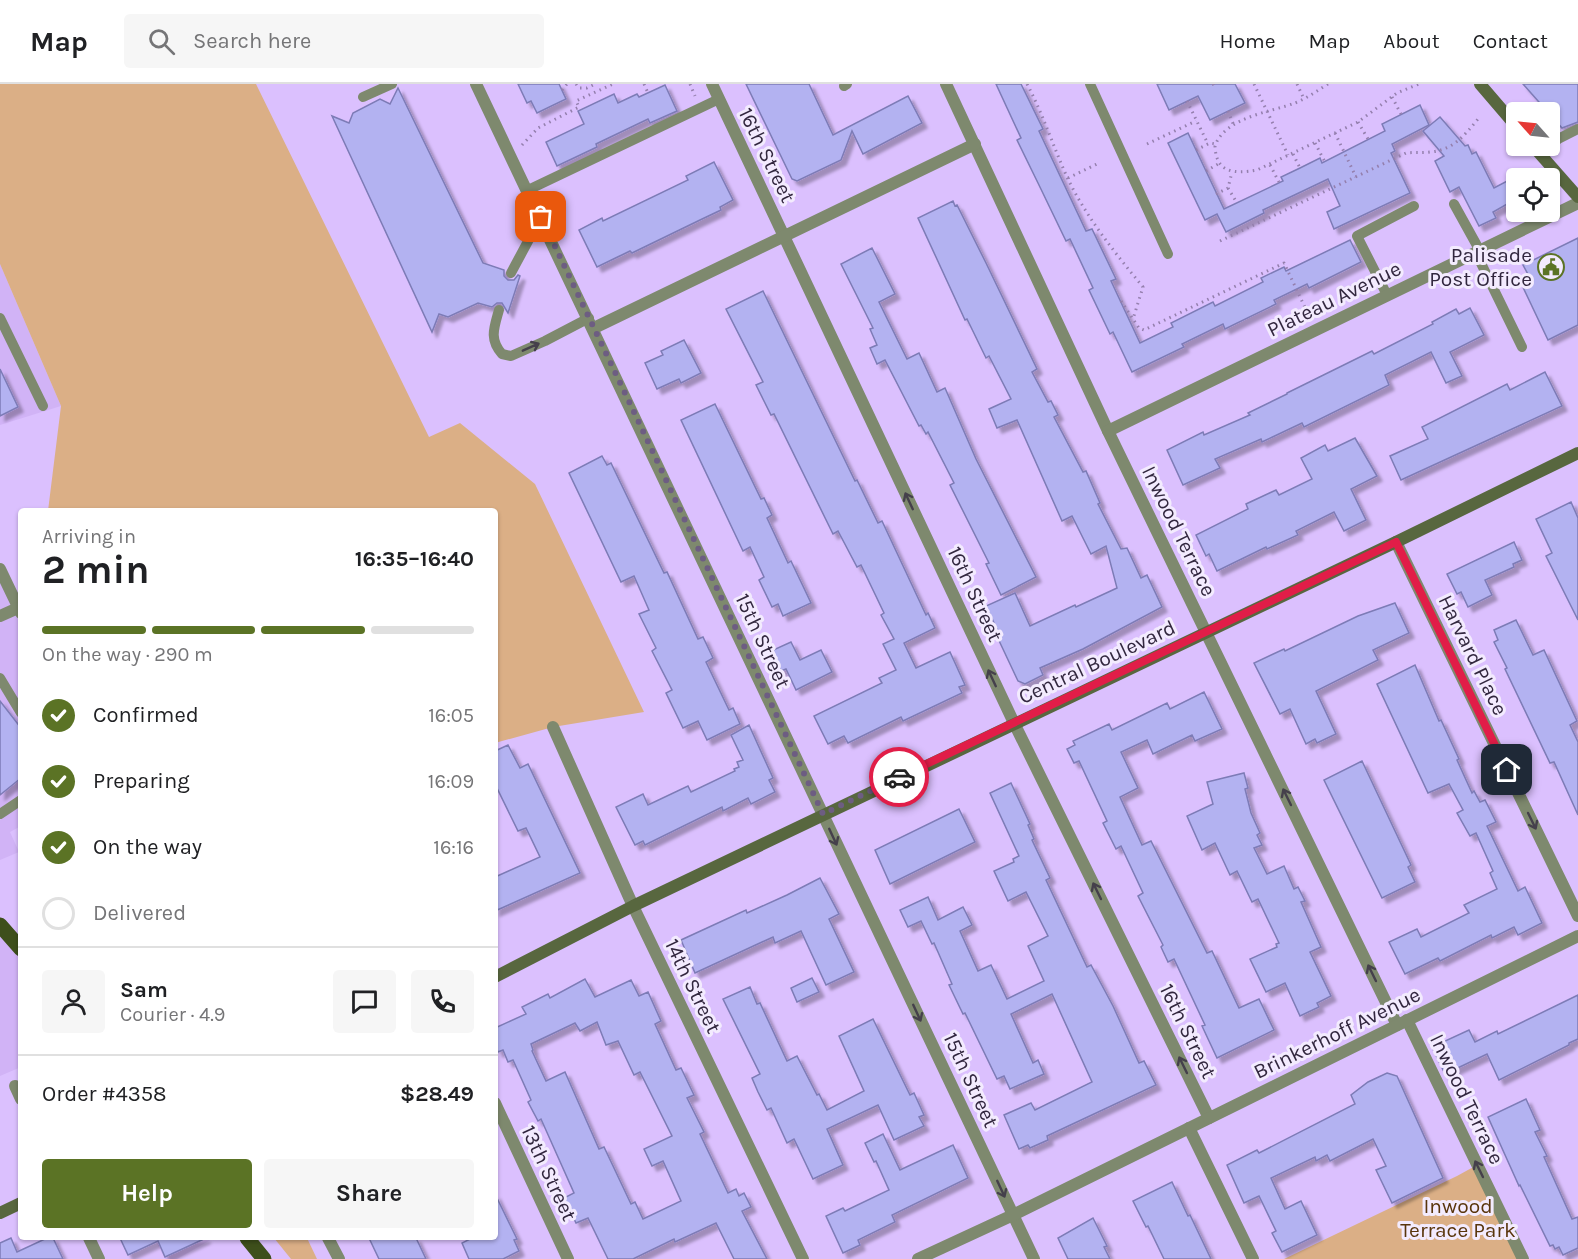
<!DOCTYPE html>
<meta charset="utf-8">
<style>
:root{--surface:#fff;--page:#f6f6f6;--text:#202124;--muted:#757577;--line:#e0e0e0;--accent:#5b7325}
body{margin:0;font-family:Karla,sans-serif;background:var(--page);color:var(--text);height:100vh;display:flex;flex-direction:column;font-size:22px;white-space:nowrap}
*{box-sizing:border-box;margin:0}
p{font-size:20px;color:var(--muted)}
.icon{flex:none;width:33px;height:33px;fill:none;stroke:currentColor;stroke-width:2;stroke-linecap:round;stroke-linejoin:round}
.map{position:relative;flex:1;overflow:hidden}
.sheet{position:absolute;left:18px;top:424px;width:480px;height:732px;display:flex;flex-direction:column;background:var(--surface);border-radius:6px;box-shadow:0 2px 4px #0004}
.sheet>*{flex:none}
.needle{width:39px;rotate:297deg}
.buttons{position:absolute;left:1506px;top:18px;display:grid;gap:12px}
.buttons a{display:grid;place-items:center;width:54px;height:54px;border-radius:6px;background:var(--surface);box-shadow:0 2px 4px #0004;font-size:30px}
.pin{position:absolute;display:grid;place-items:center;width:51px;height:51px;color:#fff;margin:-26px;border-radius:12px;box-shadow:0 3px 9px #0006}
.courier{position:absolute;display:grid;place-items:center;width:60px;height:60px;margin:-30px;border:4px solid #e11d48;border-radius:50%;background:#fff;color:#222;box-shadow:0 2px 8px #0007}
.overview em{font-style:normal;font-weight:700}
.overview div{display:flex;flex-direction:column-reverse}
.overview{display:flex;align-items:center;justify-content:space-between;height:102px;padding:0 24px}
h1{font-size:39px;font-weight:700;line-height:45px}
.bar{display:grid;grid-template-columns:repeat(4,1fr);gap:9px 6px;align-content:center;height:72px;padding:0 24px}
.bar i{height:8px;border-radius:4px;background:var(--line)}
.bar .current{background:var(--accent)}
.bar p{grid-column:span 4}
.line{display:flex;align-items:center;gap:15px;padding:0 24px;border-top:2px solid var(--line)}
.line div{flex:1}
.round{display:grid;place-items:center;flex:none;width:63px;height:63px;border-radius:6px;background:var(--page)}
ol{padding:0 24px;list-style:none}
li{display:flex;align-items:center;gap:18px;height:66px}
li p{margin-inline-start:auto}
li .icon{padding:6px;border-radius:50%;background:var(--accent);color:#fff;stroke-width:4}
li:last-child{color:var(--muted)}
li i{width:33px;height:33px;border:3px solid var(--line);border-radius:50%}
.cta{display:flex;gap:12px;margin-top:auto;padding:12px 24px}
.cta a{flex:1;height:69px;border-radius:6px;background:var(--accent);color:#fff;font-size:24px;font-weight:700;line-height:69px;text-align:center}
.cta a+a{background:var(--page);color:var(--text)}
header{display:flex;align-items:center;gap:36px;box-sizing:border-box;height:84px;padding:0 30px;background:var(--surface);border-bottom:2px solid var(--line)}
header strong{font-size:28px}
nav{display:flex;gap:33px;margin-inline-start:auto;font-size:21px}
.search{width:420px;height:54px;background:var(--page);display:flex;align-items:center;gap:15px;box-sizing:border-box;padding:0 21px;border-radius:6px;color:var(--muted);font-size:22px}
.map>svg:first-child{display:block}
.built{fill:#d1b3f6}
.green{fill:#dbaf86}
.building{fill:#b3b2f1;stroke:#7d7bb6;stroke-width:1.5;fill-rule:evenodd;filter:url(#shadow)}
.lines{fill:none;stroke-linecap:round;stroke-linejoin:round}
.path{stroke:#947fad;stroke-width:3;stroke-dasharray:1.5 4.5;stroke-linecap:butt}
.lane{stroke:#7e896e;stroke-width:10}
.street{stroke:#7e896e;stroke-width:12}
.secondary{stroke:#58673f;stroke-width:12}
.primary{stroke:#3e4f1b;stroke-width:15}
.oneway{stroke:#45404b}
.done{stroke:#6d5d82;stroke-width:6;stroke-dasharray:0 10.8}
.route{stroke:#e11d48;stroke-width:8}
.labels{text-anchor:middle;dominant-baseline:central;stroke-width:6;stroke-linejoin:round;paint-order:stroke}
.street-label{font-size:21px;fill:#32273f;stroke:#f3ebfe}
.poi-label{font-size:21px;fill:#32273f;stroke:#f3ebfe;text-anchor:end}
.park-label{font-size:21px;fill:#59350c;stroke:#f3ebfe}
</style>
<header>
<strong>Map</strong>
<div class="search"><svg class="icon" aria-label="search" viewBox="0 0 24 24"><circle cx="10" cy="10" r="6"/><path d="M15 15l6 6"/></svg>Search here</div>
<nav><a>Home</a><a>Map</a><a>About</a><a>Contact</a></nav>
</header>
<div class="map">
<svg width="1578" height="1175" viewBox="0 0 1578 1175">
<defs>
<filter id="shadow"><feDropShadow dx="5" dy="5" stdDeviation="1.5" flood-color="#0004"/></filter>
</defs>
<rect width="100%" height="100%" fill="#dbc0fe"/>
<!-- built -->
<g class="built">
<path d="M0 180 61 322 0 341Z"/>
<path d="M0 486 21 530V742L10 748 19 768 0 776Z"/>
<path d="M0 851 21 873V983L0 992Z"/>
<path d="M154 1154H214L177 1175H165Z"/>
</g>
<!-- green -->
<g class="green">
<path d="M0 0H256L429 353 460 339 535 400 644 628 553 643 495 659V428L48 427 61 322 0 180Z"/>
<path d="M1477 1081 1523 1175H1284L1457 1092Z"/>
<path d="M274 1154H307L317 1175H291Z"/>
</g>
<!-- building -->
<g class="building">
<path d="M518 0H559L566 15 537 29 531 17 527 19Z"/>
<path d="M746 0H809L833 51 908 12 922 39 863 70 852 47 841 76 797 97 792 95Z"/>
<path d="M996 0H1021L1043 45 1039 47 1086 147 1092 145 1116 195 1111 197 1140 259 1173 243 1171 239 1213 218 1215 222 1263 198 1261 194 1284 183 1286 187 1350 156 1361 178 1309 204 1307 200 1274 216 1276 220 1225 245 1223 240 1182 260 1184 263 1132 288 1113 248 1110 250 1089 206 1093 204 1070 155 1066 157 1038 99 1017 56 1021 54Z"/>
<path d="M1157 0H1235L1245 19 1210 36 1198 12 1169 26Z"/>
<path d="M1523 0H1578V38L1562 44Z"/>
<path d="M665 1 677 27 650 39 648 35 596 60 597 63 557 82 546 58 584 40 578 27 614 10 618 19 637 10 639 13Z"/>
<path d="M398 4 483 179 504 186V192L508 196H514L518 191 520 192 508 229 502 219H497L492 223 478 219 448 233 439 230 432 248 332 32 349 39 353 29 380 15 390 20Z"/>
<path d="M1420 21 1429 41 1392 60 1395 67 1391 69 1410 109 1334 145 1327 128 1340 122 1328 95 1263 126 1264 129 1226 148 1217 130 1205 136 1168 59 1188 49 1224 125 1283 97 1281 93 1300 84 1320 74 1322 79 1385 47 1382 40Z"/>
<path d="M1440 33 1465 62 1468 61 1472 70 1476 68 1494 104 1511 95 1516 106V115L1493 128 1496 134 1479 142 1459 103 1450 108 1435 77 1444 72 1423 47Z"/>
<path d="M714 78 733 116 720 123 721 126 700 136 632 169 630 167 597 183 579 146 602 134 603 137 688 96 686 92Z"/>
<path d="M953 117 955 122 957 121 986 179 1037 285 1032 288 1048 318 1051 317 1058 331 1054 333 1083 388 1086 387 1100 419 1098 420 1121 465 1127 464 1141 494 1147 491 1162 523 1083 565 1040 584 1043 591 1025 600 1018 597 994 546 997 545 986 522 1015 509 1030 542 1075 521 1076 523 1117 504 1106 462 1091 470 1072 432 1062 437 1017 336 997 344 989 325 1011 315 989 272 986 274 967 235 965 236 918 134Z"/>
<path d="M1578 154V241L1548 256 1521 199 1530 194 1523 181Z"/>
<path d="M872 164 895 210 879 218 907 275 919 269 937 308 945 304 976 375 1036 493 1001 511 986 480 989 479 950 401 954 399 928 348 926 350 921 341 919 342 885 276 877 280 870 264 877 261 870 245 873 244 841 180Z"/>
<path d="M763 207 855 397 857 396 878 439 882 437 926 531 928 529 935 544 904 559 916 584 950 568 965 601 959 603 962 609 903 637 901 633 848 659 844 652 828 660 814 632 882 599 879 594 896 586 883 560 894 555 881 531 884 529 861 481 857 483 838 447 833 450 774 330 771 331 756 301 763 298 726 225Z"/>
<path d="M1470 224 1484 251 1450 268 1462 292 1446 299 1431 268 1385 291 1389 301 1304 343 1302 339 1262 358 1261 355 1215 375 1220 384 1183 401 1167 366 1203 348 1204 351 1250 331 1248 329 1287 310V309L1372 267 1374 270 1433 240 1432 238 1456 225 1459 230Z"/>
<path d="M684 256 701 289 681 299 679 295 657 305 645 279 663 271 661 267Z"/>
<path d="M0 285 18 323 0 332Z"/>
<path d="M1545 288 1562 322 1401 396 1390 372 1428 355 1422 343 1507 300 1510 306Z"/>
<path d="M715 320 761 415 764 414 772 431 767 434 788 479 791 477 811 519 783 532 778 520 772 523 759 496 764 493 750 463 743 467 681 336Z"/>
<path d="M1355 354 1377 392 1351 405 1366 436 1344 447 1334 428 1296 447 1298 451 1267 465 1266 463 1217 487 1209 470 1206 472 1196 451 1248 425 1246 420 1276 406 1279 411 1312 395 1301 374 1325 361 1328 367Z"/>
<path d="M602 372 607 381 611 379 664 489 667 488 698 555 703 553 713 574 706 578 729 626 733 624 740 640 707 656 698 637 683 644 666 609 672 606 652 567 656 564 639 530 649 526 634 492 621 498 569 389Z"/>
<path d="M1571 418 1578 434V536L1546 472 1552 469 1536 435Z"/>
<path d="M1514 458 1522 476 1513 480 1514 483 1485 496 1492 511 1468 523 1461 508 1457 510 1447 490Z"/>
<path d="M1395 519 1409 549 1373 566 1378 576 1316 607 1336 650 1317 659 1315 655 1306 660 1290 625 1280 630 1254 579 1284 565 1285 567 1358 532Z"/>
<path d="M1516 536 1533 571 1544 566 1577 637 1570 641 1578 658V731L1554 678 1550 679 1505 585 1507 584 1494 558 1498 556 1494 546Z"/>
<path d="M791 558 800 576 821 566 832 588 796 606 786 585 781 587 771 567Z"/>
<path d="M1415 581 1439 637 1441 636 1459 675 1457 676 1472 709 1474 707 1480 718 1485 716 1496 738 1487 742 1518 807 1525 803 1542 839 1518 851 1514 843 1492 854 1491 851 1440 877 1438 874 1405 890 1389 858 1417 845 1421 853 1469 829 1464 821 1497 805 1490 789 1493 787 1476 749 1470 752 1457 729 1463 726 1449 700 1428 709 1377 600Z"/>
<path d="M1204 608 1222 645 1195 657 1192 651 1153 670 1147 656 1121 668 1138 704 1120 713 1142 761 1151 757 1207 869 1212 867 1239 924 1259 915 1274 946 1217 974 1202 942 1205 941 1174 875 1168 878 1161 863 1163 861 1138 812 1143 809 1121 762 1116 765 1103 739 1107 737 1079 677 1074 679 1067 665 1075 661 1073 657 1109 640 1112 646 1167 619 1170 625Z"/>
<path d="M0 617 21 644V694L0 711Z"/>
<path d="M749 641 773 694 769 696 775 708 751 720 748 714 723 727 722 723 645 761 643 757 635 761 616 723 643 710 648 721 688 702 691 708 735 687 734 685 739 683 737 678 743 676 731 651Z"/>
<path d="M508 661 520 684 528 680 580 789 495 827V793L540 773 526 744 518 747 495 700V667Z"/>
<path d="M1362 677 1411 781 1408 783 1415 798 1382 814 1324 696Z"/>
<path d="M1244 689 1248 704 1245 705 1251 729 1260 749 1257 751 1262 761 1254 764 1267 790 1284 782 1294 805 1298 803 1305 817 1301 818 1321 863 1310 868 1331 912 1317 919 1319 923 1300 932 1285 899 1266 908 1250 875 1277 863 1276 860 1279 859 1258 815 1252 818 1237 787 1230 791 1215 759 1202 766 1187 732 1213 720 1207 698Z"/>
<path d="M1011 699 1030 740 1028 741 1034 755 1032 756 1050 794 1046 796 1087 883 1091 881 1113 922 1139 979 1144 977 1156 1001 1047 1052 1048 1056 1030 1064 1028 1061 1019 1065 1004 1031 1031 1019 1035 1026 1092 998 1052 910 1011 930 1033 979 1038 976 1044 990 1010 1005 1004 992 997 995 965 929 963 930 949 901 952 900 934 859 932 860 921 837 908 843 900 826 928 813 938 836 963 823 972 841 960 847 978 887 991 881 1007 915 1044 897 1028 862 1048 852 1026 808 1008 817 994 787 1014 778 1013 775 1019 772 990 709Z"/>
<path d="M959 725 975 758 890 800 875 766Z"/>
<path d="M820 794 839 830 829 835 854 888 826 901 801 847 775 859 773 853 695 889 681 856 746 826 747 829 787 811Z"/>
<path d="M812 894 819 908 797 918 791 904Z"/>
<path d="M585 895 595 913 631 896 639 912 648 908 661 937 655 940 676 986 681 984 694 1011 687 1014 704 1048 700 1050 728 1109 736 1105 739 1112 744 1109 751 1123 742 1127 767 1175H734L716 1139 675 1158 674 1155 633 1175H608L588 1134 576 1139 564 1114 574 1109 541 1035 538 1037 528 1018 531 1016 513 976 508 978 503 966 498 968 495 960V944L526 930 522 923 548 910 550 914ZM597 938 606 961 618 957 634 991 640 988 672 1052 644 1065 652 1082 663 1077 681 1117 643 1135 635 1118 631 1120 604 1063 599 1065 565 988 546 997 532 967 533 966 531 960 575 939 580 947Z"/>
<path d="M750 903 757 920 760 919 787 977 797 972 817 1011 819 1010 827 1026 864 1007 839 952 873 935 910 1011 914 1009 924 1031 919 1033 924 1042 894 1056 878 1021 827 1045 843 1081 813 1095 794 1055 787 1059 771 1024 767 1026 758 1008 752 994 760 990 723 915Z"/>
<path d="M1578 911V955L1569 959V961L1499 996 1487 970 1445 990 1432 963 1469 946 1475 958 1497 947 1498 950Z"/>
<path d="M1387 989 1397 992 1443 1094 1392 1119 1376 1086 1386 1082 1373 1055 1330 1077 1327 1071 1316 1077 1315 1073 1271 1094 1285 1125 1301 1117 1317 1151 1282 1168 1272 1149 1276 1147 1259 1112 1244 1119 1227 1081 1257 1066 1259 1069 1355 1020 1351 1011 1368 998Z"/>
<path d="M1526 1015 1540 1046 1535 1048 1547 1072 1544 1073 1572 1135 1578 1133V1164L1563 1171 1559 1163 1555 1165 1553 1161 1550 1162 1520 1101 1519 1102 1488 1033Z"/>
<path d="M883 1050 900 1086 953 1061 968 1094 892 1131 895 1138 858 1156 860 1161 843 1169 826 1132 843 1124 845 1127 889 1106 876 1077 874 1078 865 1059Z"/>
<path d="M1172 1098 1188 1132 1190 1131 1211 1175H1164L1148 1142 1146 1143 1133 1117Z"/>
<path d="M495 1110 517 1155 514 1156 519 1167 503 1175H469L462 1159 472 1154H495Z"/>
<path d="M1093 1134 1107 1162 1104 1163 1110 1175H1068L1058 1154Z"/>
<path d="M11 1154 17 1168 47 1154H53L63 1175H0V1159Z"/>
<path d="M120 1154H206L165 1173 158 1157 128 1171Z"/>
<path d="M369 1154H416L426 1175H379Z"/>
</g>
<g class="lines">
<!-- path -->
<g class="path">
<path d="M576 0 579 4H587L595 0"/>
<path d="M644 0 648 9"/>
<path d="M690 0 695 12"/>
<path d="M1027 0C1043 30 1053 62 1067 93 1086 133 1115 169 1143 203L1133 235"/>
<path d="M1213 0 1215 3"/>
<path d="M1254 0 1288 71"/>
<path d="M1297 0 1304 15"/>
<path d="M1328 0C1317 7 1307 14 1295 19 1271 28 1225 33 1215 62 1216 89 1234 90 1257 86L1358 38 1397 9 1419 0"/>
<path d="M562 6 567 0"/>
<path d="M1392 13 1401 30"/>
<path d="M1187 17 1208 60"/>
<path d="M1228 27 1234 42"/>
<path d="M1358 38 1368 55"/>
<path d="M1335 49 1356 93"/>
<path d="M1315 59 1325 78"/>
<path d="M1147 60 1196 37"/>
<path d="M522 61 538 44 579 23 576 17 613 0"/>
<path d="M1196 66 1210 59 1216 60"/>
<path d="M1293 70 1300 84"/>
<path d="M1270 81 1279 98"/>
<path d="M1206 87 1220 79"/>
<path d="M1068 94 1097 80"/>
<path d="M1228 104 1237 119"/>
<path d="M1216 110 1228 104 1232 88"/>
<path d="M1220 157 1406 69C1414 68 1422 69 1430 68 1453 66 1464 52 1478 35"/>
<path d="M1121 217 1139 244 1144 246 1284 179 1310 234"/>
</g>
<!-- lane -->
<g class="lane">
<path d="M1090 0 1168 170"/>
<path d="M844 2 847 0"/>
<path d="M363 13 392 0"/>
<path d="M1541 71 1558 55 1578 45"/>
<path d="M528 106 719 15"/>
<path d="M1454 120 1480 167"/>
<path d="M1476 169 1522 263"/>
<path d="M511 189 541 133"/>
<path d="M1387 211 1357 152 1414 122"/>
<path d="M499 226C494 244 489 255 502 270L511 272 545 257 589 234"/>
<path d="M0 234 43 322"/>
<path d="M0 594 21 629"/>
<path d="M0 730 21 716"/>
</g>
<!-- street -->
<g class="street">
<path d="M476 0C665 390 846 784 1034 1175"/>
<path d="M712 0 1014 639 1209 1034"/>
<path d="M946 0 1108 347 1397 941"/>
<path d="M594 244 975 60"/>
<path d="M1108 347 1578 119"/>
<path d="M1396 458 1578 832"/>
<path d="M0 485 21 529"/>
<path d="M0 532 18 524"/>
<path d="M553 643 633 822 803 1175"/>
<path d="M1407 936 1523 1175"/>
<path d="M15 1002 21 1015"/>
<path d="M495 1019 568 1175"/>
<path d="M1189 1044 1253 1175"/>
<path d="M89 1154 99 1175"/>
<path d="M328 1154 339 1175"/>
<path d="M918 1175 1013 1131 1578 852"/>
</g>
<!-- secondary -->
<g class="secondary">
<path d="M1480 0 1516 42"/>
<path d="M1533 62 1578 113"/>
<path d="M495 893 633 822 1396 458 1578 369"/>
<path d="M0 1129 21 1119"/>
</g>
<!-- primary -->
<g class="primary">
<path d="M0 841 21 865"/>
<path d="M247 1154 264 1175"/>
</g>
</g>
<!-- one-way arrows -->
<defs><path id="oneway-shaft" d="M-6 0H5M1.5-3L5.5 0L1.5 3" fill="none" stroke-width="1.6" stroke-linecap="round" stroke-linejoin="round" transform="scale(1.5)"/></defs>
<g class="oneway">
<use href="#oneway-shaft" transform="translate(531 263) rotate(-24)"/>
<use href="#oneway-shaft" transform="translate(909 417) rotate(-115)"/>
<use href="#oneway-shaft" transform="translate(992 594) rotate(-115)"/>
<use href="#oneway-shaft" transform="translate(1287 713) rotate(-116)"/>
<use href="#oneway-shaft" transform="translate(1532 737) rotate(64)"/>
<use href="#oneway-shaft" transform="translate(833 753) rotate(65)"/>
<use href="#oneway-shaft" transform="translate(1097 807) rotate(-116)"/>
<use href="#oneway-shaft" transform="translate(1372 889) rotate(-116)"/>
<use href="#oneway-shaft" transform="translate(917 929) rotate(65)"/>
<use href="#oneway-shaft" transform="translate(1183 981) rotate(-116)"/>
<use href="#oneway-shaft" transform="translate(1479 1085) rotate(-116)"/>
<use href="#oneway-shaft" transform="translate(1001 1105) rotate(65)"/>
</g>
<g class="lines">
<!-- done -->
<path class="done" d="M541 133 635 330 823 730 899 693"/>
<!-- route -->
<path class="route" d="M899 693 1396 458 1507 686"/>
</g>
<!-- icons -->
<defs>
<symbol id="civic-ring" viewBox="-11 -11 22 22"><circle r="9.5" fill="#f3ebfe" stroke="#5b7325" stroke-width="1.5"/><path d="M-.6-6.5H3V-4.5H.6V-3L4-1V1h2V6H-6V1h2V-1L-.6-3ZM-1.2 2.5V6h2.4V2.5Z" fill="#5b7325"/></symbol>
</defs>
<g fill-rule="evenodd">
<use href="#civic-ring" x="1536" y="168" width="30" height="30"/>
</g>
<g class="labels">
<!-- street labels -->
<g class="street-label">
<text transform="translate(767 71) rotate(64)">16th Street</text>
<text transform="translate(1334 215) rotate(-26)">Plateau Avenue</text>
<text transform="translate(1179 447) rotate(64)">Inwood Terrace</text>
<text transform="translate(975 510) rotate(65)">16th Street</text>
<text transform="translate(763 557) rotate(65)">15th Street</text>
<text transform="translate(1473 571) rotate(64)">Harvard Place</text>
<text transform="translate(1097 578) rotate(-25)">Central Boulevard</text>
<text transform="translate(693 902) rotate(64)">14th Street</text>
<text transform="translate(1188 947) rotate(64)">16th Street</text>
<text transform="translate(1337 949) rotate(-26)">Brinkerhoff Avenue</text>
<text transform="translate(971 996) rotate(65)">15th Street</text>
<text transform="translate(1467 1015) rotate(64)">Inwood Terrace</text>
<text transform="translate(549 1089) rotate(65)">13th Street</text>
</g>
<!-- poi labels -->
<g class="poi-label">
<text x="1532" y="171">Palisade<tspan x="1532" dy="24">Post Office</tspan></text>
</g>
<!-- park labels -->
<g class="park-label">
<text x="1458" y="1122">Inwood<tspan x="1458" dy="24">Terrace Park</tspan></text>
</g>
</g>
</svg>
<div class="buttons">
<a><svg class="needle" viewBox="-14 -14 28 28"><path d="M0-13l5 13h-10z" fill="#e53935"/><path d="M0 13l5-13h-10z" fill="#757577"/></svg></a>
<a><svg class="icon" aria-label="locate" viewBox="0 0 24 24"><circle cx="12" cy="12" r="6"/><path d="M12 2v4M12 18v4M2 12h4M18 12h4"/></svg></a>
</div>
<div class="pin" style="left:541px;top:133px;background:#ea580c"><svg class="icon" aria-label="bag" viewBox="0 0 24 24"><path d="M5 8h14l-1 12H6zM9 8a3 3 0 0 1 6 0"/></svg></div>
<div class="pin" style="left:1507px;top:686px;background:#1f2937"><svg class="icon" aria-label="home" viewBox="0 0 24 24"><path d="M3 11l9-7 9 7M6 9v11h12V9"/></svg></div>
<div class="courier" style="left:899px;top:693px"><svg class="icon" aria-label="car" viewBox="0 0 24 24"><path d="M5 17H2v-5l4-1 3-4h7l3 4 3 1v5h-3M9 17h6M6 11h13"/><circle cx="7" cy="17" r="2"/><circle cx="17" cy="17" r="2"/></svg></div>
<section class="sheet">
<div class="overview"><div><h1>2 min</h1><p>Arriving in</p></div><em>16:35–16:40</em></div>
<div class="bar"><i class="current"></i><i class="current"></i><i class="current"></i><i></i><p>On the way · 290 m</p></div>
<ol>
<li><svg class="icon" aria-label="check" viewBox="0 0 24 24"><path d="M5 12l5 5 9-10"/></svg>Confirmed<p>16:05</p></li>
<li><svg class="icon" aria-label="check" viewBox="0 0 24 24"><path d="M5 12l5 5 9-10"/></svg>Preparing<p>16:09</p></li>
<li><svg class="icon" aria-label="check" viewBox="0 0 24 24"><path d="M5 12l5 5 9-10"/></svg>On the way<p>16:16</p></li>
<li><i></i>Delivered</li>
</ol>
<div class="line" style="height:108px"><a class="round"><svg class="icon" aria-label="person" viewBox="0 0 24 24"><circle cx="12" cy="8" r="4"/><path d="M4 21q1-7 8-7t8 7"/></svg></a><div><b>Sam</b><p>Courier · 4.9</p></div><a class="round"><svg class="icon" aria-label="chat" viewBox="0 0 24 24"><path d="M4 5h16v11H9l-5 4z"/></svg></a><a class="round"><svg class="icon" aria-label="phone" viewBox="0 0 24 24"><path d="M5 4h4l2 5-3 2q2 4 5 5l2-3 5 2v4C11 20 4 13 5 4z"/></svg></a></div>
<div class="line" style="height:78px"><div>Order #4358</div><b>$28.49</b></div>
<div class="cta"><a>Help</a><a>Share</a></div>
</section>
</div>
